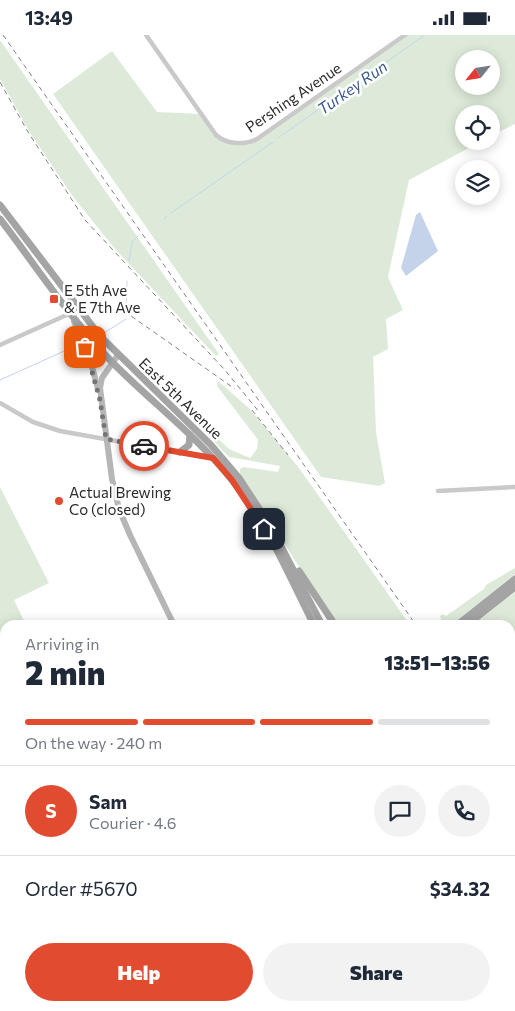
<!DOCTYPE html>
<meta charset="utf-8">
<style>
:root{--surface:#fff;--page:#f2f2f3;--text:#1f2937;--muted:#747a83;--line:#e0e1e3;--accent:#e14b30}
body{margin:0;font-family:Commissioner,sans-serif;background:var(--page);color:var(--text);height:100vh;display:flex;flex-direction:column;font-size:19px;white-space:nowrap}
*{box-sizing:border-box;margin:0}
p{font-size:16px;color:var(--muted)}
.icon{flex:none;width:28px;height:28px;fill:none;stroke:currentColor;stroke-width:2;stroke-linecap:round;stroke-linejoin:round}
.map{position:relative;flex:1;overflow:hidden}
.sheet{position:absolute;left:0px;top:585px;width:515px;height:391px;display:flex;flex-direction:column;background:var(--surface);border-radius:15px 15px 0 0;box-shadow:0 2px 12px #0003}
.sheet>*{flex:none}
.needle{width:32px;rotate:240deg}
.fabs{position:absolute;left:455px;top:15px;display:grid;gap:10px}
.fabs a{display:grid;place-items:center;width:45px;height:45px;border-radius:50%;background:var(--surface);box-shadow:0 2px 12px #0003;font-size:25px}
.pin{position:absolute;display:grid;place-items:center;width:42px;height:42px;color:#fff;margin:-21px;border-radius:10px;box-shadow:0 2px 8px #0006}
.courier{position:absolute;display:grid;place-items:center;width:50px;height:50px;margin:-25px;border:4px solid #e14b30;border-radius:50%;background:#fff;color:#222;box-shadow:0 1px 6px #0007}
.head em{font-style:normal;font-weight:800}
.head div{display:flex;flex-direction:column-reverse}
.head{display:flex;align-items:center;justify-content:space-between;height:85px;padding:0 25px}
h1{font-size:32px;font-weight:800;line-height:38px}
.bar{display:grid;grid-template-columns:repeat(4,1fr);gap:8px 5px;align-content:center;height:60px;padding:0 25px}
.bar i{height:6px;border-radius:4px;background:var(--line)}
.bar .current{background:var(--accent)}
.bar p{grid-column:span 4}
.line{display:flex;align-items:center;gap:12px;padding:0 25px;border-top:1px solid var(--line)}
.line div{flex:1}
.round{display:grid;place-items:center;flex:none;width:52px;height:52px;border-radius:26px;background:var(--page)}
.primary-button{display:flex;gap:10px;margin-top:auto;padding:10px 25px}
.primary-button a{flex:1;height:58px;border-radius:30px;background:var(--accent);color:#fff;font-size:20px;font-weight:800;line-height:58px;text-align:center}
.primary-button a+a{background:var(--page);color:var(--text)}
.status{display:flex;justify-content:space-between;align-items:center;height:35px;padding:0 25px;background:var(--surface);direction:ltr}
.status svg{height:14px;fill:currentColor}
.map>svg:first-child{display:block}
.green{fill:#deead9;fill-rule:evenodd}
.water{fill:#c5d3ea}
.lines{fill:none;stroke-linecap:round;stroke-linejoin:round}
.stream{stroke:#c5d3ea;stroke-width:1}
.street{stroke:#c9c9c9;stroke-width:4.5}
.secondary{stroke:#b6b6b6;stroke-width:6}
.primary{stroke:#a4a4a4;stroke-width:7}
.rail{stroke:#818181;stroke-width:1;stroke-dasharray:5 4;stroke-linecap:butt}
.done{stroke:#767676;stroke-width:5;stroke-dasharray:0 9}
.route{stroke:#e14b30;stroke-width:6}
.poi-dot{fill:#e14b30;stroke:#fff;stroke-width:2}
.labels{text-anchor:middle;dominant-baseline:central;stroke-width:5;stroke-linejoin:round;paint-order:stroke}
.street-label{font-size:15px;fill:#2c2c2c;stroke:#fff}
.poi-label{font-size:15px;fill:#2c2c2c;stroke:#fff;text-anchor:start}
.water-label{font-size:16px;font-style:italic;fill:#3c5b8c;stroke:#fff}
</style>
<div class="status"><b>13:49</b><svg viewBox="0 0 49 12"><path d="M0 12V9h3v3zM5 12V6h3v6zM10 12V3h3v9zM15 12V0h3v12zM26 1h20v11H26zM47 4h2v5h-2z"/></svg></div>
<div class="map">
<svg width="515" height="976" viewBox="0 0 515 976">
<rect width="100%" height="100%" fill="#fff"/>
<!-- green -->
<g class="green">
<path d="M405 0H515V89L491 101V79H464V106H482L409 145 388 242 403 275 386 284 388 314 373 322 376 397 385 448 379 451 321 442 53 59 112 16 157 77 202 79C218 102 224 110 253 106ZM464 24H491V51H464Z"/>
<path d="M0 5 219 319 216 321 116 215 74 163 30 98 0 44Z"/>
<path d="M218 346 250 374 299 433 410 590H336C303 541 274 488 240 440V434L243 432 278 437 280 431 229 422 191 383 192 379 229 414 250 423 257 414 258 405 217 351Z"/>
<path d="M0 452 49 548 14 565 26 590H5V635L0 637Z"/>
<path d="M515 533V539L451 590H443L440 581 443 579 446 581 484 554 486 550Z"/>
<path d="M515 557V724L510 717V590H473Z"/>
<path d="M515 821V889L510 892V824Z"/>
<path d="M5 934V971H29L32 976H0V936Z"/>
</g>
<!-- water -->
<path class="water" d="M420 177 438 216 406 241 401 233 416 180Z"/>
<g class="lines">
<!-- stream -->
<g class="stream">
<path d="M278 103 425 0"/>
<path d="M171 178 273 107"/>
<path d="M164 184 167 181"/>
<path d="M129 226 132 207 138 201"/>
<path d="M126 272 127 246"/>
<path d="M104 298 126 284"/>
<path d="M0 345 80 309"/>
<path d="M510 633 515 631"/>
</g>
<!-- street -->
<g class="street">
<path d="M146 0 216 100C227 110 245 110 257 104L405 0"/>
<path d="M0 310 71 278 76 272"/>
<path d="M0 368 33 387 60 396 211 423"/>
<path d="M438 456 515 452"/>
<path d="M61 971 63 976"/>
<path d="M223 971 226 976"/>
<path d="M299 971 301 976"/>
<path d="M342 971 345 976"/>
<path d="M397 971 400 976"/>
<path d="M442 971 444 976"/>
<path d="M248 976 258 971"/>
</g>
<!-- secondary -->
<g class="secondary">
<path d="M74 286 91 328 98 354"/>
<path d="M118 320 102 343 100 353 112 444 119 474 130 500 174 590"/>
</g>
<!-- primary -->
<g class="primary">
<path d="M0 170 100 301 211 410 239 443 270 490 322 590"/>
<path d="M0 184C36 231 69 282 110 325 150 366 196 400 232 445 267 487 289 541 314 590"/>
<path d="M180 417 189 410 190 400"/>
<path d="M299 536 335 590"/>
<path d="M457 590 515 544"/>
<path d="M467 590 515 552"/>
<path d="M0 859 5 856"/>
<path d="M0 868 5 866"/>
<path d="M510 957 515 967"/>
</g>
<!-- rail -->
<g class="rail">
<path d="M3 0 416 590"/>
<path d="M0 47 28 97 85 185 224 334 260 378"/>
<path d="M124 276 235 354"/>
<path d="M252 375 288 420"/>
<path d="M510 723 515 730"/>
</g>
</g>
<g class="lines">
<!-- done -->
<path class="done" d="M85 312 100 365 106 404 144 411"/>
<!-- route -->
<path class="route" d="M144 411 213 423 232 445 264 494"/>
</g>
<!-- markers -->
<g class="poi-dot">
<rect x="49" y="259" width="10" height="10" rx="2.5"/>
<circle cx="59" cy="466" r="5"/>
</g>
<g class="labels">
<!-- street labels -->
<g class="street-label">
<text transform="translate(293 62) rotate(-34)">Pershing Avenue</text>
<text transform="translate(181 363) rotate(44)">East 5th Avenue</text>
</g>
<!-- poi labels -->
<g class="poi-label">
<text x="64" y="255">E 5th Ave<tspan x="64" dy="17">&amp; E 7th Ave</tspan></text>
<text x="69" y="457">Actual Brewing<tspan x="69" dy="17">Co (closed)</tspan></text>
</g>
<!-- water labels -->
<g class="water-label">
<text transform="translate(352 52) rotate(-35)">Turkey Run</text>
</g>
</g>
</svg>
<div class="fabs">
<a><svg class="needle" viewBox="-14 -14 28 28"><path d="M0-13l5 13h-10z" fill="#e53935"/><path d="M0 13l5-13h-10z" fill="#747a83"/></svg></a>
<a><svg class="icon" aria-label="locate" viewBox="0 0 24 24"><circle cx="12" cy="12" r="6"/><path d="M12 2v4M12 18v4M2 12h4M18 12h4"/></svg></a>
<a><svg class="icon" aria-label="layers" viewBox="0 0 24 24"><path d="M12 4l9 5-9 5-9-5zM3 14l9 5 9-5"/></svg></a>
</div>
<div class="pin" style="left:85px;top:312px;background:#ea580c"><svg class="icon" aria-label="bag" viewBox="0 0 24 24"><path d="M5 8h14l-1 12H6zM9 8a3 3 0 0 1 6 0"/></svg></div>
<div class="pin" style="left:264px;top:494px;background:#1f2937"><svg class="icon" aria-label="home" viewBox="0 0 24 24"><path d="M3 11l9-7 9 7M6 9v11h12V9"/></svg></div>
<div class="courier" style="left:144px;top:411px"><svg class="icon" aria-label="car" viewBox="0 0 24 24"><path d="M5 17H2v-5l4-1 3-4h7l3 4 3 1v5h-3M9 17h6M6 11h13"/><circle cx="7" cy="17" r="2"/><circle cx="17" cy="17" r="2"/></svg></div>
<section class="sheet">
<div class="head"><div><h1>2 min</h1><p>Arriving in</p></div><em>13:51–13:56</em></div>
<div class="bar"><i class="current"></i><i class="current"></i><i class="current"></i><i></i><p>On the way · 240 m</p></div>
<div class="line" style="height:90px"><b class="round" style="background:var(--accent);color:#fff">S</b><div><b>Sam</b><p>Courier · 4.6</p></div><a class="round"><svg class="icon" aria-label="chat" viewBox="0 0 24 24"><path d="M4 5h16v11H9l-5 4z"/></svg></a><a class="round"><svg class="icon" aria-label="phone" viewBox="0 0 24 24"><path d="M5 4h4l2 5-3 2q2 4 5 5l2-3 5 2v4C11 20 4 13 5 4z"/></svg></a></div>
<div class="line" style="height:65px"><div>Order #5670</div><b>$34.32</b></div>
<div class="primary-button"><a>Help</a><a>Share</a></div>
</section>
</div>
